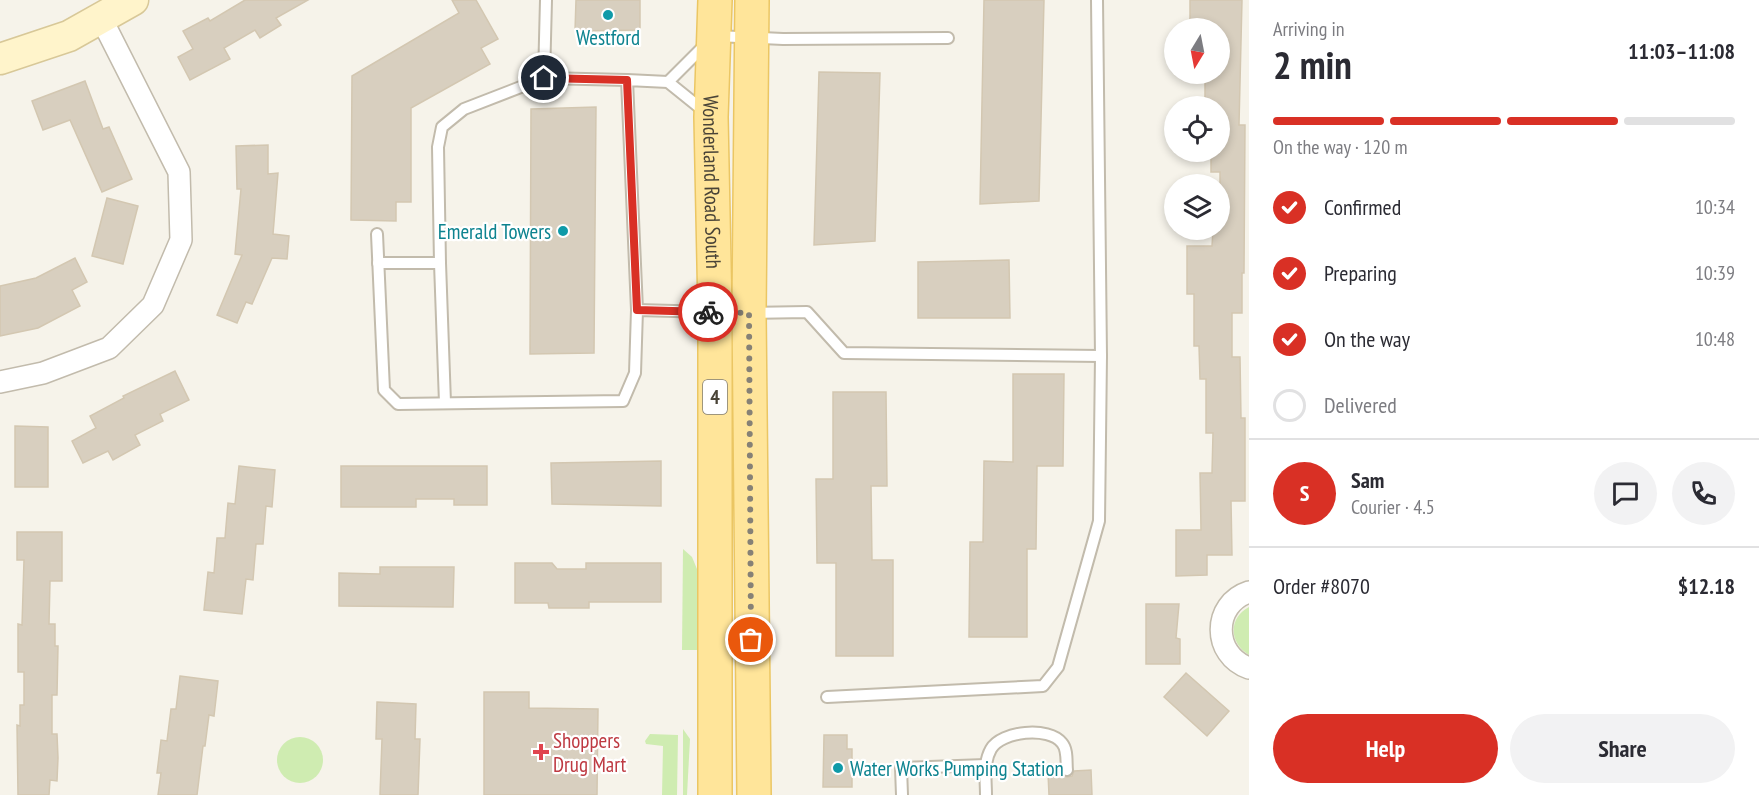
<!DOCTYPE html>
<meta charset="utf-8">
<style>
:root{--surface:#fff;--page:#f2f2f3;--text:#2b2b33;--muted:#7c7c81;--line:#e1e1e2;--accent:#d93025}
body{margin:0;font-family:"PT Sans Narrow",sans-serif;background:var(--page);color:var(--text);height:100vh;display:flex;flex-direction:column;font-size:22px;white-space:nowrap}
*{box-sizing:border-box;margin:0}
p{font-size:20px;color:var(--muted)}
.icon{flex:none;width:33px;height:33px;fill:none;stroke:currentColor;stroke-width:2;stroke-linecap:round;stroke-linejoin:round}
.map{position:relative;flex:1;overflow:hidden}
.sheet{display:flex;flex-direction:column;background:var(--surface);width:510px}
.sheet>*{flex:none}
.needle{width:39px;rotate:190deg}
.controls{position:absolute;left:1164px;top:18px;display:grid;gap:12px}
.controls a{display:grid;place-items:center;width:66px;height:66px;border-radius:50%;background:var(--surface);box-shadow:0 3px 9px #0003;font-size:30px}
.pin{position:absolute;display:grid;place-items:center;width:51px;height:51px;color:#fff;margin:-26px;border:3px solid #fff;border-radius:50%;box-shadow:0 2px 6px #0007}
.courier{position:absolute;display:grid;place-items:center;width:60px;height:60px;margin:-30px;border:4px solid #d93025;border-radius:50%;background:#fff;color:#222;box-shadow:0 2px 8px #0007}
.summary em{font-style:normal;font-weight:600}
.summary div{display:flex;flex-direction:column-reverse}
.summary{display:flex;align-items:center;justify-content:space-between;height:102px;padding:0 24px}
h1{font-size:39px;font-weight:600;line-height:45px}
.bar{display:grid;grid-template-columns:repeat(4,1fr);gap:9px 6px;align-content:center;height:72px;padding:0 24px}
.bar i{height:8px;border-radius:4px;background:var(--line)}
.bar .current{background:var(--accent)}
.bar p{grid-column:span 4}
.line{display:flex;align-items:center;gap:15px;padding:0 24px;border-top:2px solid var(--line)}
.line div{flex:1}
.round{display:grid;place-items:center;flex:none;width:63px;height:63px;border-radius:32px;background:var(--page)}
ol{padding:0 24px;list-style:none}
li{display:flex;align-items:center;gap:18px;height:66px}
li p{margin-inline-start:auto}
li .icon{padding:6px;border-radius:50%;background:var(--accent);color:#fff;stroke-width:4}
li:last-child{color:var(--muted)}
li i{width:33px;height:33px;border:3px solid var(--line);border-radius:50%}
.button{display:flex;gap:12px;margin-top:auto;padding:12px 24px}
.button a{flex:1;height:69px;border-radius:36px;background:var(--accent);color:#fff;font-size:24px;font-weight:600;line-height:69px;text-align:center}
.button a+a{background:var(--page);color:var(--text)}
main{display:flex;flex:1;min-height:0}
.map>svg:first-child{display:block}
.green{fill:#cfecb1}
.building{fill:#d8cfbf;stroke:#d3c7b1;stroke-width:1.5}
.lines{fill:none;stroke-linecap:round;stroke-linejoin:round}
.lane-casing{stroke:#c2bbac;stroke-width:14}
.street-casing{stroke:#c2bbac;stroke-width:24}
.secondary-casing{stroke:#d8c898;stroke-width:33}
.primary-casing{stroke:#ebc663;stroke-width:36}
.lane{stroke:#fff;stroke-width:10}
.street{stroke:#fff;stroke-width:21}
.secondary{stroke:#fff4cb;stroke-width:30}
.primary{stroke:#ffe59a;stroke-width:33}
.done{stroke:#868176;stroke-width:6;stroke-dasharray:0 10.8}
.route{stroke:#d93025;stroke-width:8}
.culture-dot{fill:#0f9aa8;stroke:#fff;stroke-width:2}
.health-dot{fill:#e0444e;stroke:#fff;stroke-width:2}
.labels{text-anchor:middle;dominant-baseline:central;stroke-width:4.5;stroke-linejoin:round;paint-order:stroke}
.shield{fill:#fff;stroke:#807c73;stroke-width:1.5}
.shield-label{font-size:20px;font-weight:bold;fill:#4a4437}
.culture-label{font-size:21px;fill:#0d838f;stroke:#fff}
.street-label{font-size:21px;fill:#4a4437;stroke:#fff}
.health-label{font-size:21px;fill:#be3a42;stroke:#fff;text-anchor:start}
</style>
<main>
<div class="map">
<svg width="1249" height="795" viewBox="0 0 1249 795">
<rect width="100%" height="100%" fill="#f6f3ea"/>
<!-- green -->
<g class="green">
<path d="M683 549 692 557 697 569 698 650H682Z"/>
<path d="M1249 607V655C1229 643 1228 618 1249 607Z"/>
<path d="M683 729 690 739 687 795H683Z"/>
<path d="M650 734 678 735 677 795H662L663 746 646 744 645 741Z"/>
<circle cx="300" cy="760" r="23"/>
</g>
<!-- building -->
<g class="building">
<path d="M245 0H308L276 18 281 25 260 38 255 30 224 48 230 59 190 80 178 57 193 49 183 31 208 18 210 21Z"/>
<path d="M452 0H476L498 39 481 48 490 64 411 108V202H396V221L351 220 352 76 459 13Z"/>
<path d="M576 0H640V30L575 31Z"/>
<path d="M984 0H1044L1039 201 980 204Z"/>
<path d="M1190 0H1242L1239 125H1245L1244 273H1242V313H1232V357H1240L1241 418H1245V501H1231L1232 555H1207V575L1176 576V530H1201L1200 473H1212L1213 433H1206V379H1200L1199 346H1194V294H1187V246H1212L1213 230H1220V172H1211V152H1220V106H1205V74H1220V28L1190 27Z"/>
<path d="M819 72 880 73 875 241 814 245Z"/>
<path d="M85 81 103 129 109 127 132 179 102 192 70 120 43 130 32 101Z"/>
<path d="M596 107 594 353 530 354 531 109Z"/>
<path d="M268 145V174L278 173 273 234 289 236 287 259 272 258 252 304 246 302 237 323 217 315 242 255 235 254 241 189H237L236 146Z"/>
<path d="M107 198 138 206 123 264 92 256Z"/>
<path d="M75 258 87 282 72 290 80 306 38 328 0 336V286L36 278Z"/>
<path d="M1009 260 1010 318H918V262Z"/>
<path d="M175 371 189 400 160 414 163 421 135 435 140 445 113 460 108 451 83 463 72 441 96 428 90 416 124 398 123 396Z"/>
<path d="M1013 374H1064L1063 466H1037L1036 549H1027V637H969L970 542H983L984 461 1013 462Z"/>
<path d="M833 392H886L887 486H871L872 560H893V656H836V563H817L816 479H833Z"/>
<path d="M15 426 48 427V487H15Z"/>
<path d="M661 461V506L552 504 551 463Z"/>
<path d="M239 466 275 470 272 507 266 506 263 544H256L253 580 246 579 242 614 204 610 208 572 214 573 217 538H225L228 503 235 504Z"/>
<path d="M341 466H487V505H454V499H416V507H341Z"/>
<path d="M17 532H62V581H50L49 624H55V646H58L57 695H52V734H57L58 758 57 781 50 780 49 795H18L17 725 20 726V705H24V672H18V624L22 625 24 560H17Z"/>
<path d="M515 563H552L557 569H586V563H661V602H589V608H549L548 603H515Z"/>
<path d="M380 567H454L453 607 339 606V573L380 574Z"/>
<path d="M1146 604H1179L1176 638 1180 639V664H1146Z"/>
<path d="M1186 673 1229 711 1207 736 1164 697Z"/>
<path d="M180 676 218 681 214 716 209 715 205 746H203L197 795H158L161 773H157L161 740 167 741 171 709H176Z"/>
<path d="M484 692H529V708L598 709 597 795H484Z"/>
<path d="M377 702 416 704 415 739H420L418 795H380L382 739H376Z"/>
<path d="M824 735H847V749H852V787H823Z"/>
<path d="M1091 770 1092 795H1049L1048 773 1060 772 1067 777 1072 776 1074 771Z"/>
</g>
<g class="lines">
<defs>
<g id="lane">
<path d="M546 0 544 78 627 80"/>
<path d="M717 36 783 39 948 38"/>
<path d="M668 82 705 45"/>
<path d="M377 234 384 390 398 404 623 401 635 373 637 310 711 312"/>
<path d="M378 263H440L438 147 442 127 464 109 544 78"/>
<path d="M440 263 445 403"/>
<path d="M637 310 627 80 668 82 704 111"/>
<path d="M751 313 807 312 844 353 1101 356"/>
<path d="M827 697 1043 686 1058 667 1099 521 1101 356 1097 0"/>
<path d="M902 795 901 768 986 765"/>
<path d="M986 795C986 780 983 763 991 749 1001 731 1049 726 1062 743 1068 750 1066 762 1067 770"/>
</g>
<g id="street">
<path d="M0 382 43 373 109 348 153 305 181 240 179 172 101 18"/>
<path d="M1249 592C1212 604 1212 655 1249 668"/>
</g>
<path id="secondary" d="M0 59 69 36 133 0"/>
<g id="primary">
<path id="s1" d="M715 0 711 117 715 312V795"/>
<path d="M752 0 749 313 754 795"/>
</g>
</defs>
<!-- lane casing -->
<use href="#lane" class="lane-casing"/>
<!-- street casing -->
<use href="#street" class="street-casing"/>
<!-- secondary casing -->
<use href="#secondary" class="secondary-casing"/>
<!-- primary casing -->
<use href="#primary" class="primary-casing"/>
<!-- lane -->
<use href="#lane" class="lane"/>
<!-- street -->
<use href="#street" class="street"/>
<!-- secondary -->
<use href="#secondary" class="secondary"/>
<!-- primary -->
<use href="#primary" class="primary"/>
</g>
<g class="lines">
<!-- done -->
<path class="done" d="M708 312 749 313 751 640"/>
<!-- route -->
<path class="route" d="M544 78 627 80 637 310 708 312"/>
</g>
<!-- markers -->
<g class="culture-dot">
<circle cx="608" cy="15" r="6"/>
<circle cx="563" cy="231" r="6"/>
<circle cx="838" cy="768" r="6"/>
</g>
<path class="health-dot" d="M538 743h6v6h6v6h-6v6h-6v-6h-6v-6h6z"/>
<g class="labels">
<!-- shield labels -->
<rect class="shield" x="703" y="380" width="24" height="34" rx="4.5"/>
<g class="shield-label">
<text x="715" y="397">4</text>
</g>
<!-- culture labels -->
<g class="culture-label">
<text x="608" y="37">Westford</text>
<text x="551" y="231" text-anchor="end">Emerald Towers</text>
<text x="850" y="768" text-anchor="start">Water Works Pumping Station</text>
</g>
<!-- street labels -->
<g class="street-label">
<text stroke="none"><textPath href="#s1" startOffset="182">Wonderland Road South</textPath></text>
</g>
<!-- health labels -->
<g class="health-label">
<text x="553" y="740">Shoppers<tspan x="553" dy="24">Drug Mart</tspan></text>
</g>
</g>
</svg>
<div class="controls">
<a><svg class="needle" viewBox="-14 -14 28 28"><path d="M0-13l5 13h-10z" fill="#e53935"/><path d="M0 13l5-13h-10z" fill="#7c7c81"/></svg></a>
<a><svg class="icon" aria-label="locate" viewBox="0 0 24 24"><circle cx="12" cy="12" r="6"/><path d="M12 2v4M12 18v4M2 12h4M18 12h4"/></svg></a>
<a><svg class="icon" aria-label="layers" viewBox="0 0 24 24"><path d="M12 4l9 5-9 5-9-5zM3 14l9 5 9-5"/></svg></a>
</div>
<div class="pin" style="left:751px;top:640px;background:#ea580c"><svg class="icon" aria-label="bag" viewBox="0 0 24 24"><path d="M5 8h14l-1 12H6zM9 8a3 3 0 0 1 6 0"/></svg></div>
<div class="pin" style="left:544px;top:78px;background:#1f2937"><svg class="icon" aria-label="home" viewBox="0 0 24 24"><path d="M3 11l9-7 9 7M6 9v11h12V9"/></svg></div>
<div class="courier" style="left:708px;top:312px"><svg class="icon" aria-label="bike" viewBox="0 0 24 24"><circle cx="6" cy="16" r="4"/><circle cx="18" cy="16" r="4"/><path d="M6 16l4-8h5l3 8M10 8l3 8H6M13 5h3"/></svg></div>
</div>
<section class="sheet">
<div class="summary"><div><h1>2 min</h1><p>Arriving in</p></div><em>11:03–11:08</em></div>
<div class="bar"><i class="current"></i><i class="current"></i><i class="current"></i><i></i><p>On the way · 120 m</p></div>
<ol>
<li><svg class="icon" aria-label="check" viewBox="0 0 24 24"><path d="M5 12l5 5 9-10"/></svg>Confirmed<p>10:34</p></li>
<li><svg class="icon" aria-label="check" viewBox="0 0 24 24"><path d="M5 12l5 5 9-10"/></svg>Preparing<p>10:39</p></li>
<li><svg class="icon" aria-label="check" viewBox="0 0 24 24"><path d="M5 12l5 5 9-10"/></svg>On the way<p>10:48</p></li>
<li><i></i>Delivered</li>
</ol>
<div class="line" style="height:108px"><b class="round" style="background:var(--accent);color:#fff">S</b><div><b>Sam</b><p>Courier · 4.5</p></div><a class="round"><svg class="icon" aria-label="chat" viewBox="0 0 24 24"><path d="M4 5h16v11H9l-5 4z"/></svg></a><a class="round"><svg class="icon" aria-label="phone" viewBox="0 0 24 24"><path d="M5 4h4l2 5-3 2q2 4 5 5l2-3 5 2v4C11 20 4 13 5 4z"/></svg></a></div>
<div class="line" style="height:78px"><div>Order #8070</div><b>$12.18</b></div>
<div class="button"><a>Help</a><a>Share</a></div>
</section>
</main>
